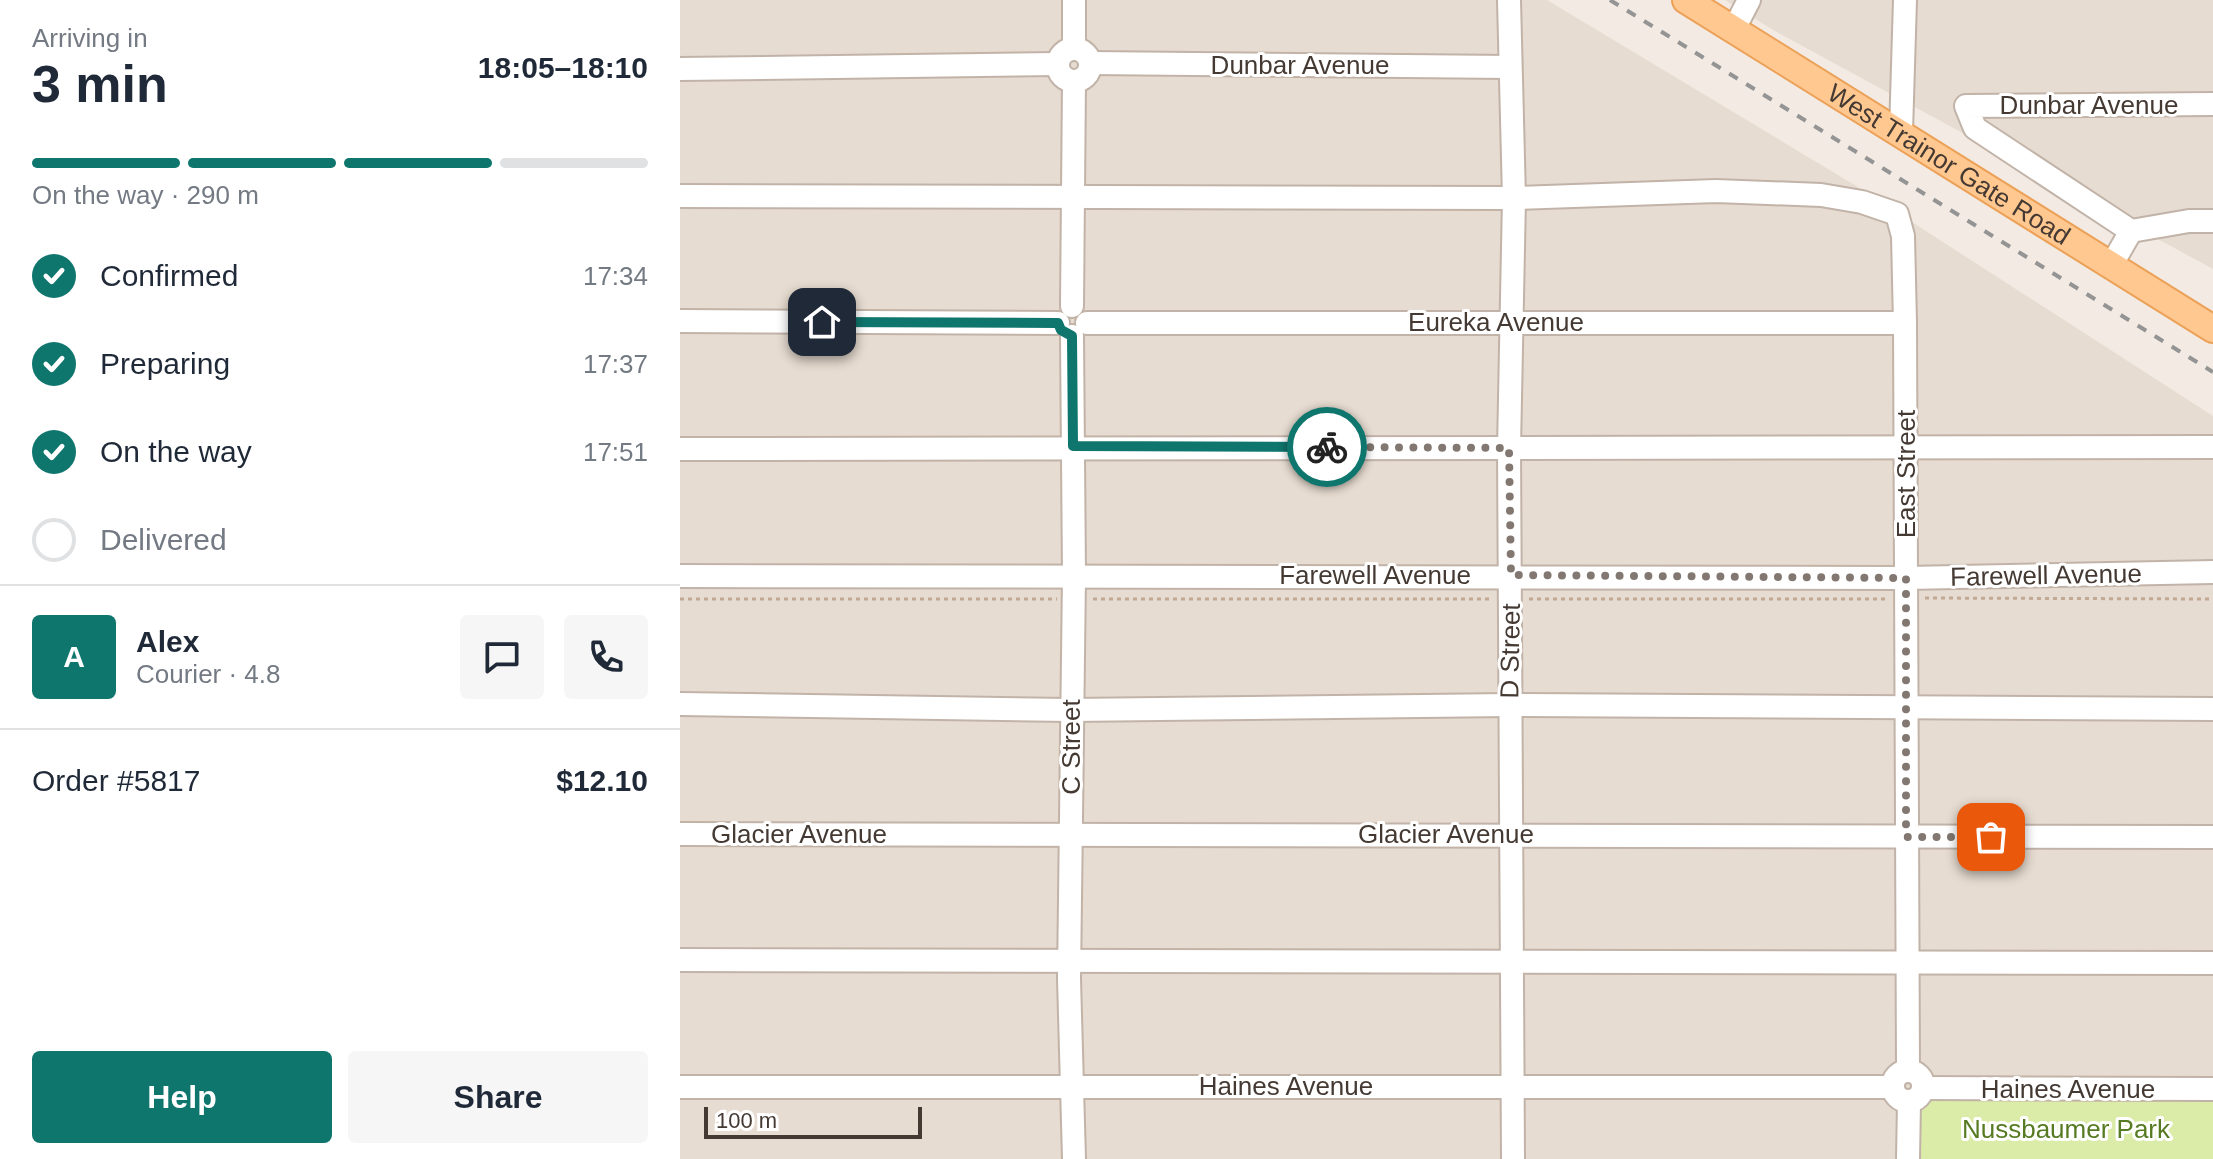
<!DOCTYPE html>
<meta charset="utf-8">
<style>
:root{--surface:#fff;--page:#f6f6f7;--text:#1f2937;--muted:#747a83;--line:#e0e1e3;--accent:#0f766e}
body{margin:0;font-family:Arial,sans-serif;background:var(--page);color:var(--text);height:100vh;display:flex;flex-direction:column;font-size:30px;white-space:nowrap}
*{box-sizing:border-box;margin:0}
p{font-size:26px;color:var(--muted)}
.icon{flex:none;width:44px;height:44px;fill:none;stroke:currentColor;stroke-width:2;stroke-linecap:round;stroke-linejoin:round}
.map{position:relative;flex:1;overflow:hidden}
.sheet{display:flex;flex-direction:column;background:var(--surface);width:680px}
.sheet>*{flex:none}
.scale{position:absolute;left:24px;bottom:20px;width:218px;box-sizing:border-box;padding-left:8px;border:4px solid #453a33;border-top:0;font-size:22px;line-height:28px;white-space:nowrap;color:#453a33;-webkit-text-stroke:6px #fff;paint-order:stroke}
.pin{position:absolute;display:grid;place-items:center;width:68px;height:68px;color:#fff;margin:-34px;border-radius:16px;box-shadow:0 4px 12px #0006}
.courier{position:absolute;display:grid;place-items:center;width:80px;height:80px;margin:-40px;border:6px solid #0f766e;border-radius:50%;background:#fff;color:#222;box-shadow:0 2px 10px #0007}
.head em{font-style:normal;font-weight:600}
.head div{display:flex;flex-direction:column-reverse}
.head{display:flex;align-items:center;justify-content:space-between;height:136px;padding:0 32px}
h1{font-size:52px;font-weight:600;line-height:60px}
.bar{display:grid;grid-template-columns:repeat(4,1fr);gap:12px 8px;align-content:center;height:96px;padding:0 32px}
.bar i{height:10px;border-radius:6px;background:var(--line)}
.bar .selected{background:var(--accent)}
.bar p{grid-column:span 4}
.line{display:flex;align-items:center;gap:20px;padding:0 32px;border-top:2px solid var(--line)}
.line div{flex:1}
.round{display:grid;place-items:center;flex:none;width:84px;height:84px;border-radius:8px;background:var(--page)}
ol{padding:0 32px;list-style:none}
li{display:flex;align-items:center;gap:24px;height:88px}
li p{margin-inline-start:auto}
li .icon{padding:8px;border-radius:50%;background:var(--accent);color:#fff;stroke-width:4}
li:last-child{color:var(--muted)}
li i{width:44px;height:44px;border:4px solid var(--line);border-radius:50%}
.action{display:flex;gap:16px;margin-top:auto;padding:16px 32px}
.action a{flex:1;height:92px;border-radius:8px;background:var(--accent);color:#fff;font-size:32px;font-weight:600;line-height:92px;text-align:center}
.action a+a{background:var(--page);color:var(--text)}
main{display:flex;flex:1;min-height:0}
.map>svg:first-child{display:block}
.residential{fill:#e7dcd1}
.green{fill:#dbeba8}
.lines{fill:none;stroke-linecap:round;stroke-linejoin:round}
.minor-casing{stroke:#c2b3a8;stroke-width:26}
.major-casing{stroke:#eca158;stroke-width:30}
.path{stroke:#c2a995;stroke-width:3;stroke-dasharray:4 4;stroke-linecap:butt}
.minor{stroke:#fff;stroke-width:22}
.major{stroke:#ffc890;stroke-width:26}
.rail{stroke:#949494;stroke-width:4;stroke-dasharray:10 10;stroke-linecap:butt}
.done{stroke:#827871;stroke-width:8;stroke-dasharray:0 14.4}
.route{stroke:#0f766e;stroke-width:10}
.labels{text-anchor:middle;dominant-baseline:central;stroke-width:6;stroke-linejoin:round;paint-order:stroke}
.street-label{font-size:26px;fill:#453a33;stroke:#fff}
.park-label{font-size:26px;fill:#567b22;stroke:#fff}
</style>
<main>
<section class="sheet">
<div class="head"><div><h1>3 min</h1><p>Arriving in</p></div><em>18:05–18:10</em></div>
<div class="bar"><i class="selected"></i><i class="selected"></i><i class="selected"></i><i></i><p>On the way · 290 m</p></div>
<ol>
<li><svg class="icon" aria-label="check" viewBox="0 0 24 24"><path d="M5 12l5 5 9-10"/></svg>Confirmed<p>17:34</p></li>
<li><svg class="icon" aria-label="check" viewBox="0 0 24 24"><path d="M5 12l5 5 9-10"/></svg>Preparing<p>17:37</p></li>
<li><svg class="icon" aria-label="check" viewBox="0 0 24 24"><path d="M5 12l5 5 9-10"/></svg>On the way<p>17:51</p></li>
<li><i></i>Delivered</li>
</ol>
<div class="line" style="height:144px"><b class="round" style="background:var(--accent);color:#fff">A</b><div><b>Alex</b><p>Courier · 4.8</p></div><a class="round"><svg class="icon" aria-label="chat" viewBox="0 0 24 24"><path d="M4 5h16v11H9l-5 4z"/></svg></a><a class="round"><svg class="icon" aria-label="phone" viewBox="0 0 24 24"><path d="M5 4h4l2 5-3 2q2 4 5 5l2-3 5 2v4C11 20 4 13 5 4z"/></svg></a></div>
<div class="line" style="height:104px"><div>Order #5817</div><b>$12.10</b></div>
<div class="action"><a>Help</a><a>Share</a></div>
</section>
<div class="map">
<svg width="1533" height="1159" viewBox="0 0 1533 1159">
<rect width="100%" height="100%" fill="#f3ebe3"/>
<!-- residential -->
<g class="residential">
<path d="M0 0H867L1173 184 1533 416V1100L1241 1106 1239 1159H0Z"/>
<path d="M1045 0H1533V269L1093 30Z"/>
</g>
<!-- green -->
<path class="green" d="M1247 1100H1533V1159H1239L1241 1106Z"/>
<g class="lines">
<defs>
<g id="minor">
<path d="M394 0V49"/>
<path d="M829 0 834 198 829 448 833 1159"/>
<path d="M1054 29 1069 0"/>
<circle cx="394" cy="65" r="16"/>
<path d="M410 63 830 67"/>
<path d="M0 69 378 64"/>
<path d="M1533 104 1286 106 1295 128 1451 231 1509 221H1533"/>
<path d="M1221 132 1225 0"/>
<path d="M0 196 834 198 1036 191 1141 195 1182 202 1217 214 1223 236 1225 323 1228 1070"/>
<path d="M1432 264 1451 231"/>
<path d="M392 306 394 81"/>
<path d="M0 321 378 323"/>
<path d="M407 323H1225"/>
<path d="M392 336 394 576 389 979 394 1159"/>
<path d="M0 449 1533 447"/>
<path d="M0 576 1226 578 1533 572"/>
<path d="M0 704 390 710 829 705 1533 709"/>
<path d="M0 834 1533 837"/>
<path d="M0 960 1533 963"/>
<circle cx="1228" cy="1086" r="15"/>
<path d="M0 1087H1212"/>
<path d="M1243 1088 1533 1089"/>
<path d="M1228 1159 1229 1102"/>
</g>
<g id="major">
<path id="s1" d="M1006 0 1533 329"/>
</g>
</defs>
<!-- minor casing -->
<use href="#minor" class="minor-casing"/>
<!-- major casing -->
<use href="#major" class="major-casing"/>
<!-- path -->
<g class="path">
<path d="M1245 598 1533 599"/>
<path d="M0 599H377"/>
<path d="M413 599H813"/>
<path d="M849 599H1209"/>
</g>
<!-- minor -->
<use href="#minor" class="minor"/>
<!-- major -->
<use href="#major" class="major"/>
<!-- rail -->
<path class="rail" d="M930 0 1533 372"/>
</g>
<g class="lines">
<!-- done -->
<path class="done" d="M647 447 829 448 831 575 1226 578V837H1311"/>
<!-- route -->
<path class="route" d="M142 322 378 323 381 330 392 336 393 446 647 447"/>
</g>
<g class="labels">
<!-- street labels -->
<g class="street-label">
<text x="620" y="65">Dunbar Avenue</text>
<text x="1409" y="105">Dunbar Avenue</text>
<text stroke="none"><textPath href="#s1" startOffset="310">West Trainor Gate Road</textPath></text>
<text x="816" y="322">Eureka Avenue</text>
<text transform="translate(1226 474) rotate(-90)">East Street</text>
<text x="695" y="575">Farewell Avenue</text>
<text transform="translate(1366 575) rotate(-1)">Farewell Avenue</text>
<text transform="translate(830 651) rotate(-89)">D Street</text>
<text transform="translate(391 747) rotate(-90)">C Street</text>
<text x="119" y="834">Glacier Avenue</text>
<text x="766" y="834">Glacier Avenue</text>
<text x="606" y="1086">Haines Avenue</text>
<text x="1388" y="1089">Haines Avenue</text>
</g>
<!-- park labels -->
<g class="park-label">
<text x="1386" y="1129">Nussbaumer Park</text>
</g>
</g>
</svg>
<div class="scale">100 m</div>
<div class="pin" style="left:1311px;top:837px;background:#ea580c"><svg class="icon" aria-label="bag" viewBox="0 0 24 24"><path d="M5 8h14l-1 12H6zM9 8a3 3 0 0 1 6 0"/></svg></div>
<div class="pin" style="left:142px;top:322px;background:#1f2937"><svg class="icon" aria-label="home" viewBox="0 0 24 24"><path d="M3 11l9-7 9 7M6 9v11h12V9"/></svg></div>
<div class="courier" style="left:647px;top:447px"><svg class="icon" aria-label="bike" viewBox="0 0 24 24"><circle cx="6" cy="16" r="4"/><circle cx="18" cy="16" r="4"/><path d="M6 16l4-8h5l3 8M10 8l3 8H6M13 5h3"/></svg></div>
</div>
</main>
